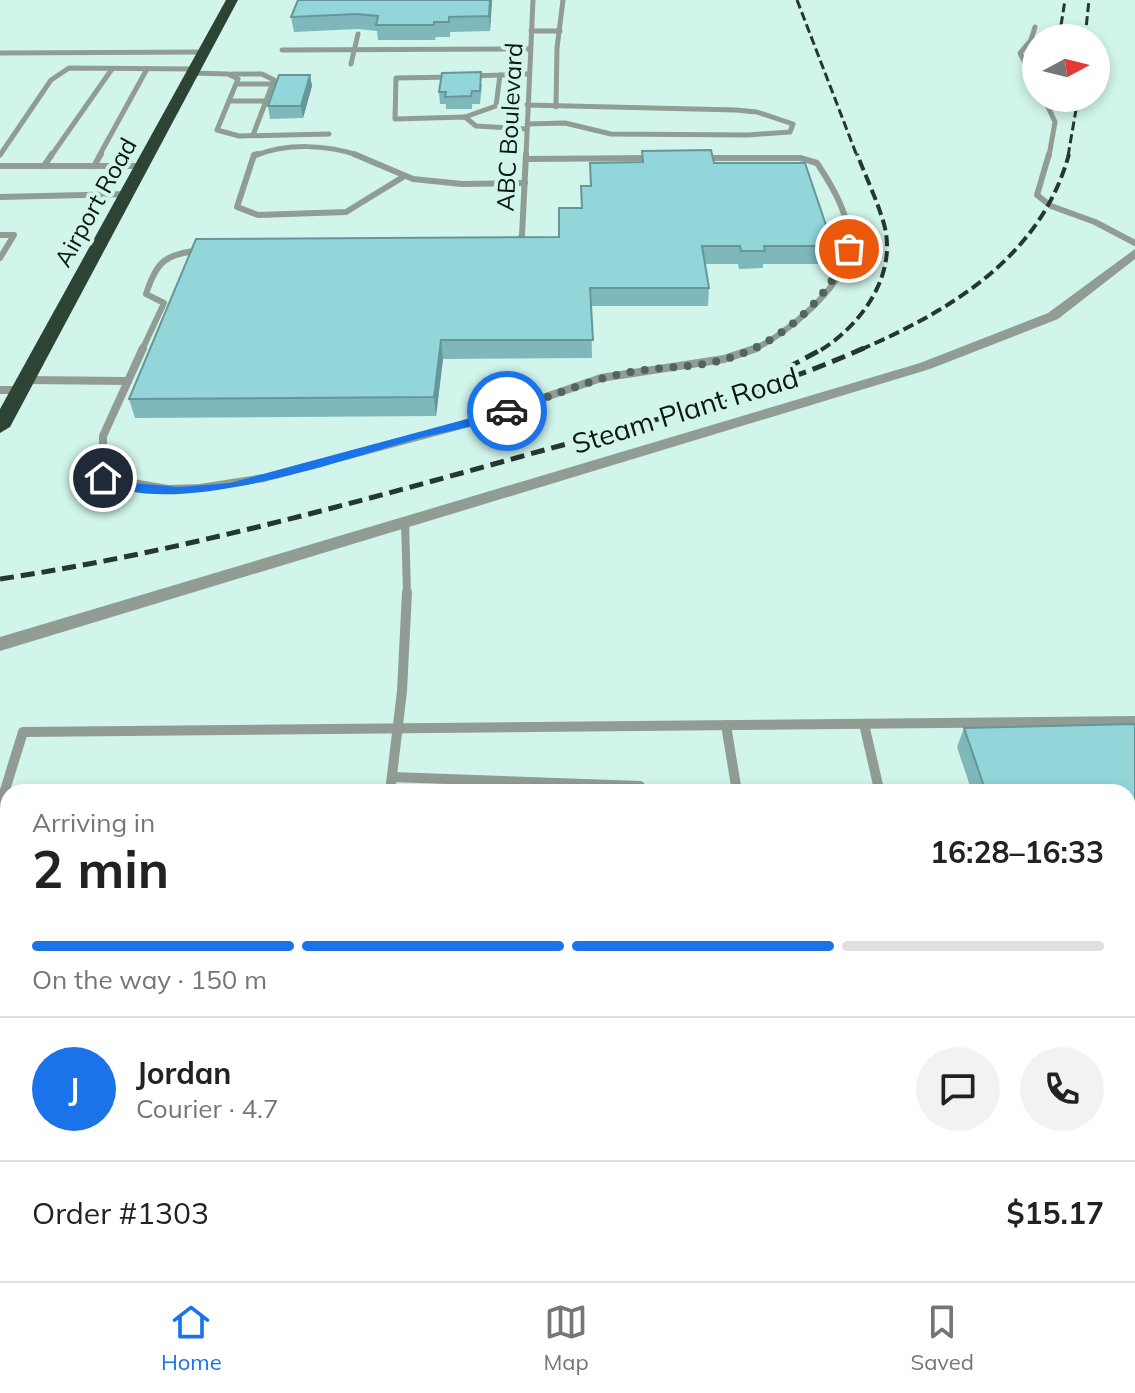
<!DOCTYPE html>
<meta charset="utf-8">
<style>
:root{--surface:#fff;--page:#f2f2f2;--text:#222;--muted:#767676;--line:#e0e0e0;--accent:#1a73e8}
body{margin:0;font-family:Mulish,sans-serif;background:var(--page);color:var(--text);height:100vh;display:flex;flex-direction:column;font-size:30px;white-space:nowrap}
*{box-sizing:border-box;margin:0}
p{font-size:26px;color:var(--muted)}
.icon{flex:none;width:44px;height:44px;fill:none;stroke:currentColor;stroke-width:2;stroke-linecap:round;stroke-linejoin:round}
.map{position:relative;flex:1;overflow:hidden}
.sheet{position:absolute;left:0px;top:784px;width:1136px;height:498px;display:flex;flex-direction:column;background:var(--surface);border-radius:24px 24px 0 0;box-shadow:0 4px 12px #0003}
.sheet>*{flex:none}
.needle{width:52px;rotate:83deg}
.buttons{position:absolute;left:1022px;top:24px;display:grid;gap:16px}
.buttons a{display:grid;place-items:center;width:88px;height:88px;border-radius:50%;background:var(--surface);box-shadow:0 4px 12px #0003;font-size:40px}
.pin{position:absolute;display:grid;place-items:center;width:68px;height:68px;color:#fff;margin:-34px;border:4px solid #fff;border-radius:50%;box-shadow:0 2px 8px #0007}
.courier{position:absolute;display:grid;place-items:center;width:80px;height:80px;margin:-40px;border:6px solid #1a73e8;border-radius:50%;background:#fff;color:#222;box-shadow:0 2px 10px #0007}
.head em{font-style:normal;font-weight:700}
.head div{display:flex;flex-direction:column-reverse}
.head{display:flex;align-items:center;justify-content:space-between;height:136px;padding:0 32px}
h1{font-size:52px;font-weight:700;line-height:60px}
.bar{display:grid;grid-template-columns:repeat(4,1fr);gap:12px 8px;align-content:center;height:96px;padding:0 32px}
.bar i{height:10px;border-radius:6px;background:var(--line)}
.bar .current{background:var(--accent)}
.bar p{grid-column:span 4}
.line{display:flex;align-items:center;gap:20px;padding:0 32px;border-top:2px solid var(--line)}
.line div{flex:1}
.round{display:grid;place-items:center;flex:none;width:84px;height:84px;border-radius:42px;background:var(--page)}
.dock{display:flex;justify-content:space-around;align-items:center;height:112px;border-top:2px solid var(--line);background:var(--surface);font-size:22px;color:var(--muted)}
.dock a{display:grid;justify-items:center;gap:4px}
.dock .current{color:var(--accent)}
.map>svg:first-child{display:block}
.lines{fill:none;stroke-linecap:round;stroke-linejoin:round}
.lane-far4{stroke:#919c94;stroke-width:5}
.lane-far3{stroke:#919c94;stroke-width:6}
.lane-far2{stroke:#919c94;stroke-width:8}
.lane-far1{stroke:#919c94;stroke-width:10}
.lane{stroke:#919c94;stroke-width:12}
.street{fill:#919c94;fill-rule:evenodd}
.highway{fill:#2d4434;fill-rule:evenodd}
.rail-far2{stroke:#263632;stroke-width:3;stroke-dasharray:9 4;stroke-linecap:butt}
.rail-far1{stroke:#263632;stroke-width:4;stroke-dasharray:11 5;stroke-linecap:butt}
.rail{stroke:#263632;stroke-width:5;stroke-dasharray:14 7;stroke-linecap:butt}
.wall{fill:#7eb8bb}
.shaded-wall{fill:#669699}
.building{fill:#92d6da;stroke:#669699;stroke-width:2}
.route{fill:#1a73e8}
.done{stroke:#50655f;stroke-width:8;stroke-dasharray:0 14.4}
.labels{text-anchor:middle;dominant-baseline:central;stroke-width:8;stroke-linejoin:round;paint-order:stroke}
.far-street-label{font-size:24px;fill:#0a1714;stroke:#d1f5eb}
.street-label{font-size:28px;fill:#0a1714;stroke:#d1f5eb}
</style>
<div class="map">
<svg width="1135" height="1281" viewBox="0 0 1135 1281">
<rect width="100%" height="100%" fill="#d1f5eb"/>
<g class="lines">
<!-- lane-far4 -->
<g class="lane-far4">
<path d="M1035 27 1031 40 1020 53 1036 84"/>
<path d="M531 31H560"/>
<path d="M282 50 530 49"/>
<path d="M0 53 204 52"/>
<path d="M351 64 358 34"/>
<path d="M192 73 228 74 238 79 217 130 239 136 329 134"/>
<path d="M232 74H262L274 80 253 135"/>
<path d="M472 76 529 74"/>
<path d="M453 77 396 78 395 119 465 117 476 126 527 129"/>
<path d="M238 84H274"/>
<path d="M1044 98 1055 122 1049 156"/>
<path d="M229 101H267"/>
<path d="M527 105 736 110 757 112 793 124 790 132 748 135 611 134 565 123 527 124"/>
<path d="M556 107 557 48 563 0"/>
<path d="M465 117 496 106 500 75"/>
<path d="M0 155 51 80 69 68 194 69"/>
<path d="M51 156 112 69"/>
<path d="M99 156 147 69"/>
<path d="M254 156C286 143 327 144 360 156"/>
<path d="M526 156 533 0"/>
</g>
<!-- lane-far3 -->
<g class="lane-far3">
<path d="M258 154 254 155 237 207 258 215 346 212 403 177"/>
<path d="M354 154 413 179 462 184 525 183"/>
<path d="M1049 154 1037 195 1051 206 1095 222 1135 243"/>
<path d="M703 158H800L817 163C833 187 852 219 849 249 844 287 785 336 752 350"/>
<path d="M526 159 652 158"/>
<path d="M0 166H142"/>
<path d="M44 166 52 154"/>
<path d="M94 166 101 154"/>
<path d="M0 197 126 194"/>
<path d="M0 235H14L0 258"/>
<path d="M514 245 522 236 526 154"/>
<path d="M142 350 164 303 146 294C157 260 166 254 202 250"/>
</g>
<!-- lane-far2 -->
<g class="lane-far2">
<path d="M143 348 103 436V478L168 489 200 488 264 478 473 422 601 378 724 359 757 348"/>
<path d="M25 380 128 381"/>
<path d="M0 390H20"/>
<path d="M405 521 407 594"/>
</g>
<!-- lane-far1 -->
<g class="lane-far1">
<path d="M864 724 878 785 875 792"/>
<path d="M726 725 737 792"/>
<path d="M392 777 640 786V792"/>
<path d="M73 792 391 790"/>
<path d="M390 792 402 691 407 592"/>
<path d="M0 806 23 732 1135 721"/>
</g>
<!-- lane -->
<g class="lane">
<path d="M8 1056 3 1082 8 1129"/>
<path d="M317 1281 318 1274"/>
</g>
<!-- street -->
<path class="street" d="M1135 249V259L1058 319 930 369 0 651V637L920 363 1048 313Z"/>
<!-- highway -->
<path class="highway" d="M226 0H238L10 427 0 433V409Z"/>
<!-- rail-far2 -->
<g class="rail-far2">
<path d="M797 0 857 156"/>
<path d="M1059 38 1065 0"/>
<path d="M1085 38 1089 0"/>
<path d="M1068 156 1078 98"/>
</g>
<!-- rail-far1 -->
<g class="rail-far1">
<path d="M821 350C861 325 898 275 884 224 877 200 866 177 857 154"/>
<path d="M860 350C951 310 1041 257 1069 154"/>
</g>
<!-- rail -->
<g class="rail">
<path d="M787 368 824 348"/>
<path d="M0 579C180 552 354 503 530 454 642 423 757 396 864 348"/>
</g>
</g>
<!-- wall -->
<g class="wall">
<path d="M492 0 490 31 450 32V37H436L435 40H378L377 31 358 29 294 32 291 17Z"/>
<path d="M310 75 312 86 303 118 270 119 268 106Z"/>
<path d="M482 84 480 104H472V109H446V104H440L439 92Z"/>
<path d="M642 151 714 163 833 246 830 264H763V268L739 269 738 264H705L709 288 708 306H591L592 358 443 359 436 416 135 418 129 399 559 237 581 208V186H590V163L642 162Z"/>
<path d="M1135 724V1281H851L850 1274H1128V792H972L957 747 964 728Z"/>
</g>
<!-- shaded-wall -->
<g class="shaded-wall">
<path d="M490 0H492L490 31 489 16Z"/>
<path d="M310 75 312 86 303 118 301 106Z"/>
<path d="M441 340 443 359 436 416 434 397Z"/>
</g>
<!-- building -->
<g class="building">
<path d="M298 0H490L489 16 449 17V22H434V25H376L378 16 357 14 291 17Z"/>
<path d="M481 72 480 91H472L471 96 445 97 446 92H439L442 73Z"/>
<path d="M279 75H310L301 106H268Z"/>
<path d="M711 150 714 163H805L833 246H764L765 251H741L740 246H702L709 288H590L593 340H441L434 397 129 399 196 239 559 237V208H582L581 186H591L590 163 643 162 642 151Z"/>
<path d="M1135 724V1281H860L859 1274H1128V792H986L964 728Z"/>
</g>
<!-- route -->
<path class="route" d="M504 409 513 411C493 424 439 433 413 440 342 460 160 524 98 478L103 474 133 483 179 487 230 483Z"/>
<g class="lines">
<!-- done -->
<path class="done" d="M507 411C542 400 576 385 612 376 645 367 681 369 714 362 775 349 825 305 849 249"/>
</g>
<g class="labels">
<!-- far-street labels -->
<g class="far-street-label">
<text transform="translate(509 127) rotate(-87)">ABC Boulevard</text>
<text transform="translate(95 202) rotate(-61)">Airport Road</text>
</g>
<!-- street labels -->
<g class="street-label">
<text transform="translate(685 410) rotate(-17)">Steam Plant Road</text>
</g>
</g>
</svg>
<div class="buttons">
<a><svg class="needle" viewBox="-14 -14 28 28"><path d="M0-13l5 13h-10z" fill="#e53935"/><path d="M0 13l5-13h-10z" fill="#767676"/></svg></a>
</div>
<div class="pin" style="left:849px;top:249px;background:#ea580c"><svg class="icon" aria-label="bag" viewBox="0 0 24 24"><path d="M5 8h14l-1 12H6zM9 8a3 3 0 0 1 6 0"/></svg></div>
<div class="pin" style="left:103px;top:478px;background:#1f2937"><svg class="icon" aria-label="home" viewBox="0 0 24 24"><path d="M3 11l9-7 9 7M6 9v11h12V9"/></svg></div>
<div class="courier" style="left:507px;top:411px"><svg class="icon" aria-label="car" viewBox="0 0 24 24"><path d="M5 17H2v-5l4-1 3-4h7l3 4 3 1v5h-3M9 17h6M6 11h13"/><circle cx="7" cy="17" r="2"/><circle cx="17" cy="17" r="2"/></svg></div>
<section class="sheet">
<div class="head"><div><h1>2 min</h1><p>Arriving in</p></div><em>16:28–16:33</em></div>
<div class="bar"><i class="current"></i><i class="current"></i><i class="current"></i><i></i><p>On the way · 150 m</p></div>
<div class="line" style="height:144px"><b class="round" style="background:var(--accent);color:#fff">J</b><div><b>Jordan</b><p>Courier · 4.7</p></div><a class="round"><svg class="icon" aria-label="chat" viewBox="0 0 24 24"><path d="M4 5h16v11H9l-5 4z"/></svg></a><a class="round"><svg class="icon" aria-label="phone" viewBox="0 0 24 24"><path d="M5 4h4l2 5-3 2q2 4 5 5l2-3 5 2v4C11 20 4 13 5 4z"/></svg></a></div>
<div class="line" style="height:104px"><div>Order #1303</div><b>$15.17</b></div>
</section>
</div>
<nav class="dock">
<a class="current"><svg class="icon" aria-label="home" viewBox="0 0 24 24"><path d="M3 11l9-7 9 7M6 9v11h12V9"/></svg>Home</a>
<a><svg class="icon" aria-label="map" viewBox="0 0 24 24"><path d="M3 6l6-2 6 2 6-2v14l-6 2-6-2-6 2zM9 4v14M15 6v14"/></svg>Map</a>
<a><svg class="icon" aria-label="saved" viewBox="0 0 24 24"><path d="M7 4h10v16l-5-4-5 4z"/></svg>Saved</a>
</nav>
